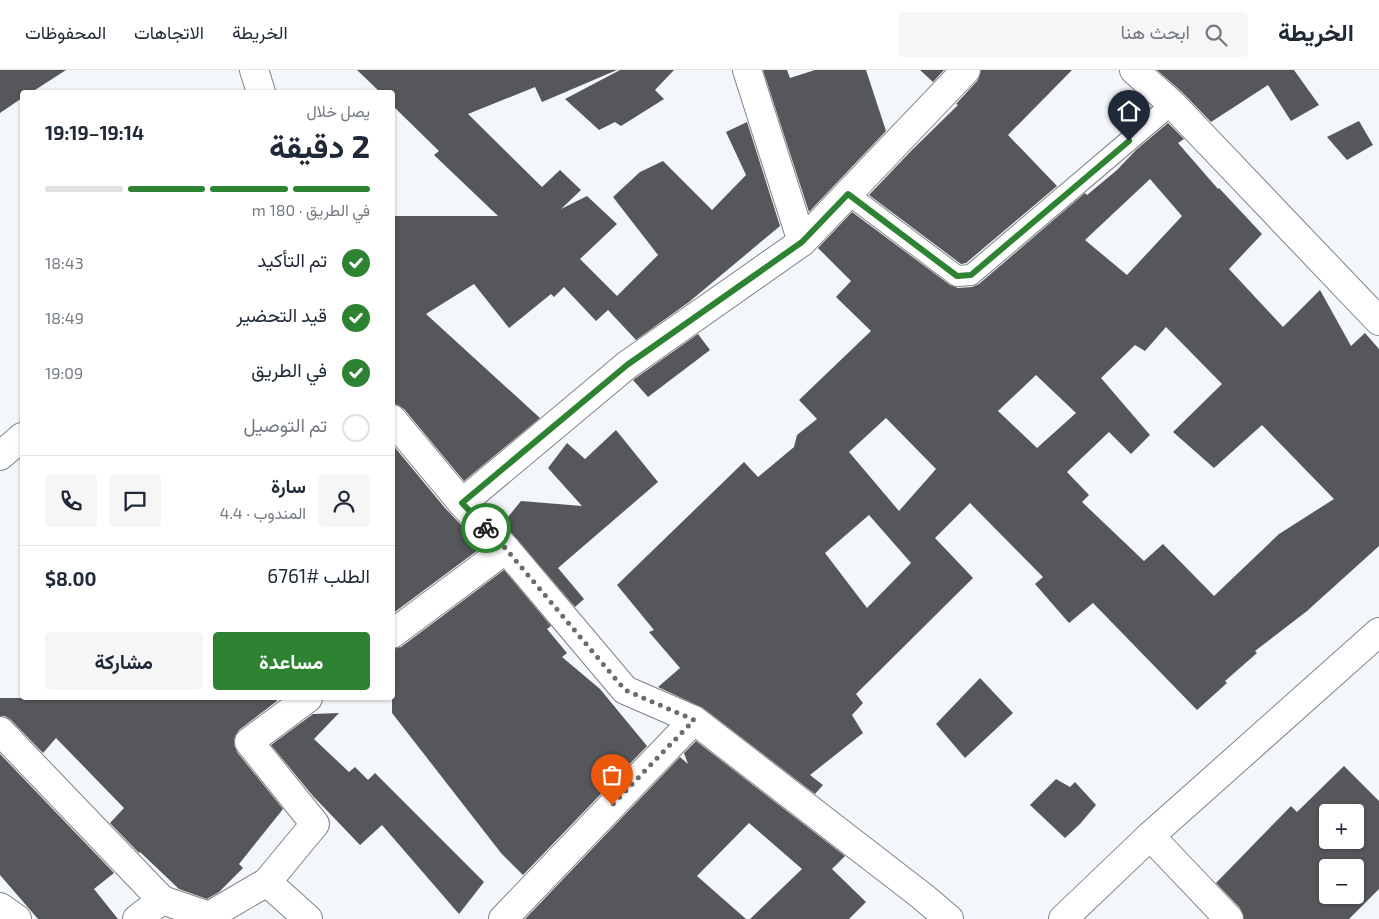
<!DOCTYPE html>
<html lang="ar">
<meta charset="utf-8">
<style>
:root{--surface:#fff;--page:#f6f6f7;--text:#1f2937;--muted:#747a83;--line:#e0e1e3;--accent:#2d8331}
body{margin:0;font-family:"Exo 2",Vazirmatn,sans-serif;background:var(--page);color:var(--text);direction:rtl;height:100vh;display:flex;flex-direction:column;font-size:19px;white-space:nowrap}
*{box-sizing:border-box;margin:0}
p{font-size:16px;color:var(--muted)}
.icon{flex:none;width:28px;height:28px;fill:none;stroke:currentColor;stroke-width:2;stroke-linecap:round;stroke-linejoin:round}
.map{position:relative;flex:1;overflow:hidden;direction:ltr}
.panel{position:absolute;left:20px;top:20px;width:375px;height:610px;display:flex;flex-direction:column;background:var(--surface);border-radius:5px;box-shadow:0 1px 4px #0004;direction:rtl}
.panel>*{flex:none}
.tools{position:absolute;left:1319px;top:734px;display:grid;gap:10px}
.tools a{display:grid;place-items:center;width:45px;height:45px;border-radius:5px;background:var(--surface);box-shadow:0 1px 4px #0004;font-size:25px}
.pin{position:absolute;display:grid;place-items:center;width:42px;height:42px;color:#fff;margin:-51px -21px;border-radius:50% 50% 50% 0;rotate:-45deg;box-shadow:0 0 5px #0007}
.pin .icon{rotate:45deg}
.courier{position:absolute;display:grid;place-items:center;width:50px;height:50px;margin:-25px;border:4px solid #2d8331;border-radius:50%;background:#fff;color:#222;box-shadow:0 1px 6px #0007}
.headline em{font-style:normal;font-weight:700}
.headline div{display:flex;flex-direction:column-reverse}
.headline{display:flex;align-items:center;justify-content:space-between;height:85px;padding:0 25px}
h1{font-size:32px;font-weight:700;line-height:38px}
.bar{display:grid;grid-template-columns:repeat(4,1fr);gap:8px 5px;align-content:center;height:60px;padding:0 25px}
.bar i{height:6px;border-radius:4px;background:var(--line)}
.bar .selected{background:var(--accent)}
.bar p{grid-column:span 4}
.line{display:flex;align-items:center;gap:12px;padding:0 25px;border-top:1px solid var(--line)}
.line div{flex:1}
.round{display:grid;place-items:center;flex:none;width:52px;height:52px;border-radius:5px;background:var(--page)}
ol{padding:0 25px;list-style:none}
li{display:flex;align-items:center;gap:15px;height:55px}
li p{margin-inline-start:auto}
li .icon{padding:5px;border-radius:50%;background:var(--accent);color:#fff;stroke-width:4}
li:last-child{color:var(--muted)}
li i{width:28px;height:28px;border:2px solid var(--line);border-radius:50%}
.primary-button{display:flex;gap:10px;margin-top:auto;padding:10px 25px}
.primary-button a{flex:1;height:58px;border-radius:5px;background:var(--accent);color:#fff;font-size:20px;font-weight:700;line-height:58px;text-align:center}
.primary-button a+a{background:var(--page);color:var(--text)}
header{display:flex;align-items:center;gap:30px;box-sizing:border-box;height:70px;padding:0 25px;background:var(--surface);border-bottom:1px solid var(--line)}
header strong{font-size:24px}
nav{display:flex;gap:28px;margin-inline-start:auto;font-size:18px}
.search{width:350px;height:45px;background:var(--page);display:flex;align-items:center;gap:12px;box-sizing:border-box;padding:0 18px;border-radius:5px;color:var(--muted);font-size:19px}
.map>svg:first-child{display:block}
.building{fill:#56575b;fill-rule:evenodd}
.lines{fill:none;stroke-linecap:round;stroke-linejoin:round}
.service-casing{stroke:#818387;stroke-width:22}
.minor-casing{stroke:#818387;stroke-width:30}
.secondary-casing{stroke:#818387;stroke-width:30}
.service{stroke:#fff;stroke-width:20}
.minor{stroke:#fff;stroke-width:28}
.secondary{stroke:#fff;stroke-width:28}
.done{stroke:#6a6c6e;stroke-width:5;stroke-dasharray:0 9}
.route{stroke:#2d8331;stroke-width:6}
</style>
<header>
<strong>الخريطة</strong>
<div class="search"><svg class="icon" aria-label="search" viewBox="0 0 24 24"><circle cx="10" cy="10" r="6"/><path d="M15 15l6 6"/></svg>ابحث هنا</div>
<nav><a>الخريطة</a><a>الاتجاهات</a><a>المحفوظات</a></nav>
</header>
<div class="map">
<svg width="1379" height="849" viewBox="0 0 1379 849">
<rect width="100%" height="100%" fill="#f3f6fa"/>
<!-- building -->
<g class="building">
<path d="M0 0H66L32 22H22V28L0 43Z"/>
<path d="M357 0H617L542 32 535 17 468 44 542 117 560 100 581 120 561 139 587 126 617 154 580 189 617 226 658 185 613 127 640 102 663 91 712 140 746 105 726 62 747 52 780 156 689 232 636 270 608 240 596 251 564 217 554 227 551 224 509 258 474 214 426 244 540 348 464 411 404 339 398 335 392 334V146H498L434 85 439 81 392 35V22H380Z"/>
<path d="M620 0H674L655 20 664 29 621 56 615 52 599 60 565 29Z"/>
<path d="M763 0H787L790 8 815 0H866L886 61 809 142Z"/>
<path d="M920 0H944L933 12Z"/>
<path d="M981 0H1072L1008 65 1057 116 966 193 961 194 869 125 912 80 958 35 956 34 978 10Z"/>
<path d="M1157 0H1294L1319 35 1291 51 1268 15 1211 52 1182 22Z"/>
<path d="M1359 51 1373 75 1347 90 1327 67Z"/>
<path d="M1168 53 1184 69 1178 73 1218 119 1219 118 1262 164 1229 199 1283 257 1320 220 1351 276 1365 263 1379 279V476L1307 541 1255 581 1257 583 1225 611 1227 613 1197 640 1093 533 1069 553 1035 514 1043 507 970 433 935 468 973 508 856 624 863 633 852 645 863 663 810 705 823 715 815 724 703 638 658 617 680 598 649 562 654 560 617 515 744 392 758 407 794 377 797 365 817 349 799 330 871 261 836 227 851 211 818 178 852 142 950 215 958 218 972 217 979 214 1085 123 1087 125 1117 100 1136 80ZM1150 109 1182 146 1127 205 1085 170ZM1166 257 1222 314 1173 362 1214 398 1262 355 1334 429 1279 464 1214 526 1163 474 1144 491 1082 432 1089 425 1067 402 1109 362 1131 384 1150 365 1101 308 1135 275 1145 281ZM1036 305 1076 343 1037 378 998 341ZM886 348 936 399 899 441 849 382ZM869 445 911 493 867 538 825 483Z"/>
<path d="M698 264 710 280 648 327 633 310Z"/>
<path d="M616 360 658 412 558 498 584 529 575 537 503 453 521 431 582 436 548 398 567 373 585 389Z"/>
<path d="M392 374 445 438 482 477 392 544Z"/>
<path d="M504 500 551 556 547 559 567 583 562 587 600 619 647 676 523 805 501 783 392 643V579L401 577Z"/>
<path d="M980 608 1013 643 965 688 936 654Z"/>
<path d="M0 628H275L277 631 239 660 235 666 234 674 237 682 283 739 239 794 243 798 219 822 207 829 179 819 140 782 139 783 110 753 124 738 56 668 43 683 11 650 5 646H0Z"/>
<path d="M339 643 314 669 349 702 355 697 368 710 375 703 484 812 459 844 382 755 360 775 313 726 271 675 313 644Z"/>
<path d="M696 671 845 786 832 799 866 832 849 849H750L802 799 749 753 697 806 746 849H525L680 687 688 694 684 683Z"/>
<path d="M0 684 114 803 94 819 118 849H38L0 805Z"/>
<path d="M1344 696 1379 731V819L1349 849H1244L1240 838 1216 813 1291 736 1297 742ZM1328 742H1355V770H1328ZM1328 798H1355V825H1328Z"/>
<path d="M1056 709 1070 717 1075 712 1096 735 1080 754 1065 768 1030 735Z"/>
</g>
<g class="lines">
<defs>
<path id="service" d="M848 124 957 206 971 205 1172 34"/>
<g id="minor">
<path d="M254 0 261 22"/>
<path d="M747 0 802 172"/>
<path d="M1134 0 1172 34 1379 251"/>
<path d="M392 349 462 433 506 479 625 620 694 650 922 826 949 849"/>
<path d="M0 386 22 367"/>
<path d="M462 433 627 295 802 172 966 0"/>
<path d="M392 564 506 479"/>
<path d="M0 661 162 830 209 846 267 812 308 849"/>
<path d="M1150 766 1229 849"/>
<path d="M267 812 315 754 249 672 308 628"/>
<path d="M0 837 17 849"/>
<path d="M137 849 162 830"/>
<path d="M503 849 694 650"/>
</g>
<path id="secondary" d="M1063 849 1150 766 1379 562"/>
</defs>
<!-- service casing -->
<use href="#service" class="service-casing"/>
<!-- minor casing -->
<use href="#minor" class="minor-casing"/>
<!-- secondary casing -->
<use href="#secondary" class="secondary-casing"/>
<!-- service -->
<use href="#service" class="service"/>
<!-- minor -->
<use href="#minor" class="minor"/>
<!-- secondary -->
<use href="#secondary" class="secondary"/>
</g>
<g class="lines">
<!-- done -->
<path class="done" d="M486 458 506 479 625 620 694 650 612 735"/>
<!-- route -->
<path class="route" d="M486 458 462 433 627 295 802 172 848 124 957 206 971 205 1129 71"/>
</g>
</svg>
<div class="tools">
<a>+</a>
<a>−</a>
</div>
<div class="pin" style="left:612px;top:735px;background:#ea580c"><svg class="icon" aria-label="bag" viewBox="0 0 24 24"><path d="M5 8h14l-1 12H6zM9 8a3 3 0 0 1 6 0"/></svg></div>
<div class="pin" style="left:1129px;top:71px;background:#1f2937"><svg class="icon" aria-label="home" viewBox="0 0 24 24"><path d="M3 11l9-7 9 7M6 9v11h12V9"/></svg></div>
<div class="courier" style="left:486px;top:458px"><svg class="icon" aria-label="bike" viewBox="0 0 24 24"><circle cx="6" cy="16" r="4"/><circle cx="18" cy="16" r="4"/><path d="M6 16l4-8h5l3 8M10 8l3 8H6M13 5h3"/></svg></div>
<section class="panel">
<div class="headline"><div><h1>2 دقيقة</h1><p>يصل خلال</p></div><em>19:14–19:19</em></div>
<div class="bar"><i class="selected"></i><i class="selected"></i><i class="selected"></i><i></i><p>في الطريق · 180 m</p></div>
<ol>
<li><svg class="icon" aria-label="check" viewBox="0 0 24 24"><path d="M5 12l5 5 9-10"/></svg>تم التأكيد<p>18:43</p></li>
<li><svg class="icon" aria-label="check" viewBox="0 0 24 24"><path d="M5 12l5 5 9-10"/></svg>قيد التحضير<p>18:49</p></li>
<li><svg class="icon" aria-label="check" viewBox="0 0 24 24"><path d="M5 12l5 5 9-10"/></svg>في الطريق<p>19:09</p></li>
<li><i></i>تم التوصيل</li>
</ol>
<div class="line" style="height:90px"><a class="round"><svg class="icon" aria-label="person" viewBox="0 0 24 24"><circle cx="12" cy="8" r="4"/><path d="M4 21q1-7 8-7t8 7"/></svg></a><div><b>سارة</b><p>المندوب · 4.4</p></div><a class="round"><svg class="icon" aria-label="chat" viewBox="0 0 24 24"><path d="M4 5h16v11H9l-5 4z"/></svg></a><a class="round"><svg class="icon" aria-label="phone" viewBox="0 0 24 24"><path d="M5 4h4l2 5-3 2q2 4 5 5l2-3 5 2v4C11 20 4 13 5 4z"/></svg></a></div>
<div class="line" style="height:65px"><div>الطلب #6761</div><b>$8.00</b></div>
<div class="primary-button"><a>مساعدة</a><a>مشاركة</a></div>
</section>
</div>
